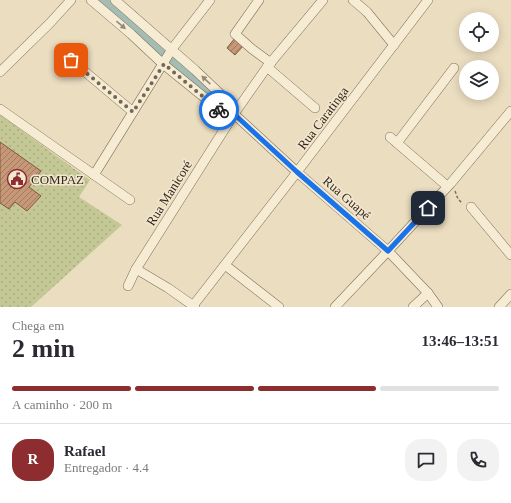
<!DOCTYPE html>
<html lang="pt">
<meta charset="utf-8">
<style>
:root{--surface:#fff;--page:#f2f2f3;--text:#2b2b33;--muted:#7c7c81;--line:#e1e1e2;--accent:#8e2d2f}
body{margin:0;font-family:"Times New Roman",serif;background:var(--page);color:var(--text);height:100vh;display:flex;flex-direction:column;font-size:15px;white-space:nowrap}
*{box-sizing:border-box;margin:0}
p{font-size:13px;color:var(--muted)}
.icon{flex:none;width:22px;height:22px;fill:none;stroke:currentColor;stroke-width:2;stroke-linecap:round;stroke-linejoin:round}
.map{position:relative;height:307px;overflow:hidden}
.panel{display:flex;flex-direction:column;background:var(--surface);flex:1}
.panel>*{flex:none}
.tools{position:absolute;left:459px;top:12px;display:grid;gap:8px}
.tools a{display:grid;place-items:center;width:40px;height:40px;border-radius:50%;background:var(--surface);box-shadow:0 2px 10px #0003;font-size:20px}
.pin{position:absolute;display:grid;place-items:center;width:34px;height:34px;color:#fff;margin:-17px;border-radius:8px;box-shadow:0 2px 6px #0006}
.courier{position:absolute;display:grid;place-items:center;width:40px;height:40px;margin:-20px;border:3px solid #1a73e8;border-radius:50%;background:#fff;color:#222;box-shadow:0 1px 5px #0007}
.overview em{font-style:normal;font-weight:600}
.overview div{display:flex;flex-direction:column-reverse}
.overview{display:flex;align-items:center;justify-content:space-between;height:68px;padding:0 12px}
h1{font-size:26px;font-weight:600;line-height:30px}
.bar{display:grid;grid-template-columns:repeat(4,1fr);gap:6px 4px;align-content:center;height:48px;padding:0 12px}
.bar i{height:5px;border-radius:3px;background:var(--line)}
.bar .selected{background:var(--accent)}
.bar p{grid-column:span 4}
.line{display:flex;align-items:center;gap:10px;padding:0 12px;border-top:1px solid var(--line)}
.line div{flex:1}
.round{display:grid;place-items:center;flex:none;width:42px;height:42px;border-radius:16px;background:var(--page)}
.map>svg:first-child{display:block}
.park{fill:url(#park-dots)}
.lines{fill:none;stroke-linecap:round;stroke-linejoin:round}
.canal{stroke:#a3bdb5;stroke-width:10}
.building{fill:url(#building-hatch);stroke:#805941}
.minor-casing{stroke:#836f59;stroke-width:10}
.path{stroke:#836f59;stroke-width:1.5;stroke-dasharray:3 2;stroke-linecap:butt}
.minor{stroke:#f6ebd3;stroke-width:9}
.oneway{fill:#948978}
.done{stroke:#736756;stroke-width:4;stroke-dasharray:0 7.2}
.route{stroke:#1a73e8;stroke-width:5}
.labels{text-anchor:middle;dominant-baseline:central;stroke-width:3;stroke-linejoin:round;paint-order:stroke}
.street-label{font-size:13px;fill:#33271d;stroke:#f3e8cf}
.poi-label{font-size:13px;fill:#33271d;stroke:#f3e8cf;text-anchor:start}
</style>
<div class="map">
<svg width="511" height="307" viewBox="0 0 511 307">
<defs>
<pattern id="park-dots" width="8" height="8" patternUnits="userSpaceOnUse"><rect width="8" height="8" fill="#c3c895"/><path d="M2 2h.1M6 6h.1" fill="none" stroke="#a8ac80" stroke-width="1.8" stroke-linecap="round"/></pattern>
<pattern id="building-hatch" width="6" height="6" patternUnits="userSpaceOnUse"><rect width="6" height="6" fill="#c79878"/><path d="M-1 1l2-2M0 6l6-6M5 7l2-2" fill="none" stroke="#a27c62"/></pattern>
</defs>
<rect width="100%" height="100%" fill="#ebddc0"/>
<!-- park -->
<path class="park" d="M0 115 90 180 79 197 122 225 31 307H1L0 306Z"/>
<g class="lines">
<!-- canal -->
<g class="canal">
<path d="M102 0 166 58"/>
<path d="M173 63 226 108"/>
</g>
</g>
<!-- building -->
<g class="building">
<path d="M235 38 244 45 235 55 227 48Z"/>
<path d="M0 142 41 171 29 187 41 196 27 211 15 202 9 209 0 203Z"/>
</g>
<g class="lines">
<defs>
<g id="minor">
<path d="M91 0 131 34 163 64 226 115 234 114"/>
<path d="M115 0 195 70 234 107V114"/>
<path d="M259 0 235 34 252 49 271 63"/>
<path d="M353 0 367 12 394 45"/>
<path d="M71 60 133 112"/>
<path d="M267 67 315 108"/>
<path d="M0 72 50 23 71 0"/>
<path d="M0 109 130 200"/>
<path d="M234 114 297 172 388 251 428 293 438 307"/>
<path d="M390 137 447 186"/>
<path d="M397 143 454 68"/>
<path d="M94 175 172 49 210 0"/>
<path d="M471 207 511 255"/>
<path d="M225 265 279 307"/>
<path d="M136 269 168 288 195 307"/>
<path d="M128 286 136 269 234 114 267 67 323 0"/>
<path d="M192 307 297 172 428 0"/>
<path d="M335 307 388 251 451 183 511 111"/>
<path d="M413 307 428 293"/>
<path d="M499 307 511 294"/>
</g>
</defs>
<!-- minor casing -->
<use href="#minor" class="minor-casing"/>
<!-- path -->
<path class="path" d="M455 191 458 199 462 203"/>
<!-- minor -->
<use href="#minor" class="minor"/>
</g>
<!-- one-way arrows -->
<defs><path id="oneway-solid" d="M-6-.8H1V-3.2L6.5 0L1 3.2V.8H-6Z"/></defs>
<g class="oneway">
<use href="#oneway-solid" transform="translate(121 25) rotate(40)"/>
<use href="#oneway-solid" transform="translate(206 80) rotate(-137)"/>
</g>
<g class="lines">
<!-- done -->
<path class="done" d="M71 60 133 112 164 64 219 110"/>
<!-- route -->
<path class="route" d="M219 110 226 116 234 114 297 172 388 251 428 208"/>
</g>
<!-- icons -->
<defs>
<symbol id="civic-ring" viewBox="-11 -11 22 22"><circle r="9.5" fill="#f3e8cf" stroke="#8e2d2f" stroke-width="1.5"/><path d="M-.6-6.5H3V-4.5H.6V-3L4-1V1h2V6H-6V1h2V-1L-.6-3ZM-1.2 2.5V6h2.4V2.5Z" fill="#8e2d2f"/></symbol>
</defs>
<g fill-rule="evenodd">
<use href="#civic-ring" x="6" y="168" width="22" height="22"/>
</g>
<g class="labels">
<!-- street labels -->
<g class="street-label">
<text transform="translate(323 118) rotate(-53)">Rua Caratinga</text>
<text transform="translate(169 193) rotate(-58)">Rua Manicoré</text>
<text transform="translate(347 198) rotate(41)">Rua Guapé</text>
</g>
<!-- poi labels -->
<g class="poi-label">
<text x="31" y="179">COMPAZ</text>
</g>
</g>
</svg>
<div class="tools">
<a><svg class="icon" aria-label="locate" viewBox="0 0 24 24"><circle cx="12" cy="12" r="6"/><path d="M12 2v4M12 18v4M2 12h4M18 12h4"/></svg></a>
<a><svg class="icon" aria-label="layers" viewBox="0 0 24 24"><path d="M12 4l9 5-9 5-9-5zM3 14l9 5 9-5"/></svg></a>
</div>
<div class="pin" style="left:71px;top:60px;background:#ea580c"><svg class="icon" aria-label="bag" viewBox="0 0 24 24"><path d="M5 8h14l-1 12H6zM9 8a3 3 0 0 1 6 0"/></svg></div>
<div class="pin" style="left:428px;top:208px;background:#1f2937"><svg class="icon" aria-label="home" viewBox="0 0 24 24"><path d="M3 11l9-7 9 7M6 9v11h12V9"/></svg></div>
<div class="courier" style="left:219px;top:110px"><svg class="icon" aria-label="bike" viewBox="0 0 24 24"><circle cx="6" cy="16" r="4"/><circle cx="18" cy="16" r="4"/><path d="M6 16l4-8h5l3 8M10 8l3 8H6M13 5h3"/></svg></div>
</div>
<section class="panel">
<div class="overview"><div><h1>2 min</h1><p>Chega em</p></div><em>13:46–13:51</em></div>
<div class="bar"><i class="selected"></i><i class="selected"></i><i class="selected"></i><i></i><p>A caminho · 200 m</p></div>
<div class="line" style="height:72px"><b class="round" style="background:var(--accent);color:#fff">R</b><div><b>Rafael</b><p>Entregador · 4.4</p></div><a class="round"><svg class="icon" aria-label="chat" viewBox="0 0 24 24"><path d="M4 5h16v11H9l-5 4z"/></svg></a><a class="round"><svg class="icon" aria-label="phone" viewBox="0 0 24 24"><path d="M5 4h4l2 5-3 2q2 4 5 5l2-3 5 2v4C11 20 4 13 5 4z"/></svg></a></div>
</section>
